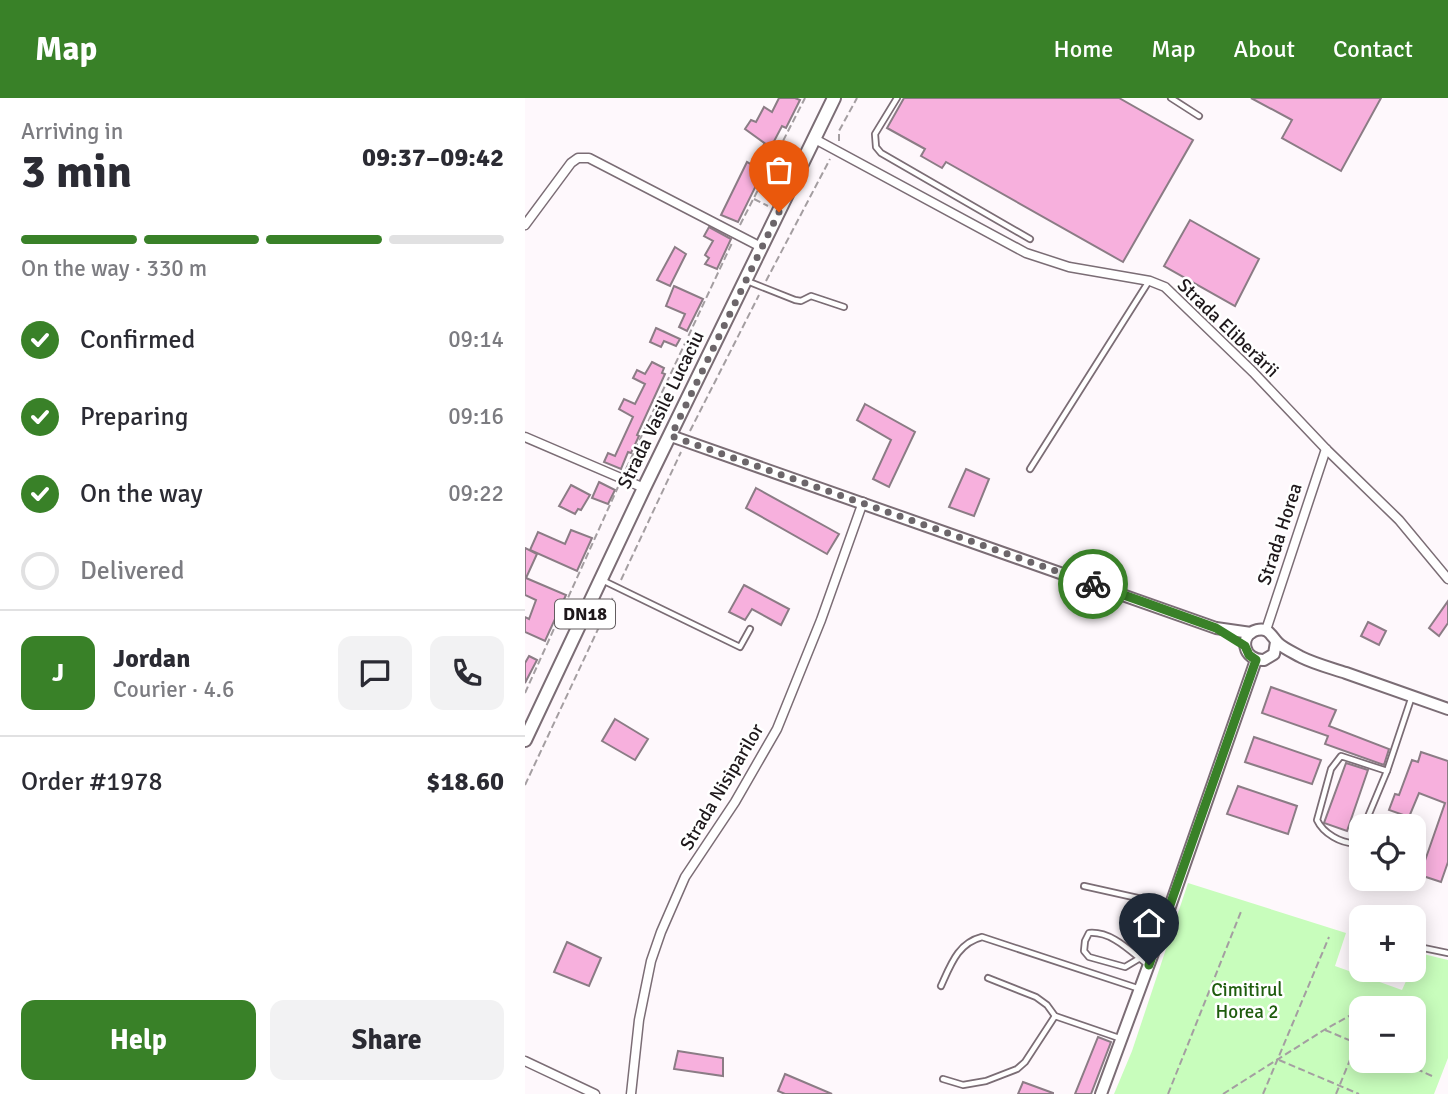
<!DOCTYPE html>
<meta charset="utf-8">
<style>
:root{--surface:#fff;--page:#f2f2f3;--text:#2b2b33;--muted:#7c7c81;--line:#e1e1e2;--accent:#398128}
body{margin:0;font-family:Signika,sans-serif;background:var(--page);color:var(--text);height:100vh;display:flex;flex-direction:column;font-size:26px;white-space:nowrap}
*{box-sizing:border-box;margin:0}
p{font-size:23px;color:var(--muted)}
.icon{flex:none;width:38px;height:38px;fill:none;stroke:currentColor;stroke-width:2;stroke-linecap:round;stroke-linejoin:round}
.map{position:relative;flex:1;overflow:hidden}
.drawer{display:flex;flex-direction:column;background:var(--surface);width:525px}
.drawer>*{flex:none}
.fabs{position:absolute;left:824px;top:716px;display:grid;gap:14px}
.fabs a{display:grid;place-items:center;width:77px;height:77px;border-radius:14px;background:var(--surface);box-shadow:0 4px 18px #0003;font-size:35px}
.pin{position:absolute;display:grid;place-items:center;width:60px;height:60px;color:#fff;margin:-72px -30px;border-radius:50% 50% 50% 0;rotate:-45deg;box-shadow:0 0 7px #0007}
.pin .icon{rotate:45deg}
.courier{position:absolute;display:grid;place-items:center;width:70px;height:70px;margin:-35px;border:5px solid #398128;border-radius:50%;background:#fff;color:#222;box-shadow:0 2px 9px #0007}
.headline em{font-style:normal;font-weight:700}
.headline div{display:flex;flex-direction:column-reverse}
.headline{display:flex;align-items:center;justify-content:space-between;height:119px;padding:0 21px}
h1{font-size:46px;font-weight:700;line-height:52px}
.bar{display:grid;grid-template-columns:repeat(4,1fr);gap:10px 7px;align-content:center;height:84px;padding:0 21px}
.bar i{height:9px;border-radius:5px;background:var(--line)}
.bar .current{background:var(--accent)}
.bar p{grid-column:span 4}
.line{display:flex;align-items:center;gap:18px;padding:0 21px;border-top:2px solid var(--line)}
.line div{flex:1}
.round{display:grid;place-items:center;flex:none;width:74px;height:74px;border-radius:14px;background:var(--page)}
ol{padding:0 21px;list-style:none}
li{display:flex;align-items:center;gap:21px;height:77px}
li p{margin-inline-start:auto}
li .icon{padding:7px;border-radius:50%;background:var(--accent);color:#fff;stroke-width:4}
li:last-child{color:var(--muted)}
li i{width:38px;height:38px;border:4px solid var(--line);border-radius:50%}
.button{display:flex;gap:14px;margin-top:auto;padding:14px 21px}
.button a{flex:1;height:80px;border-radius:14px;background:var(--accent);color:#fff;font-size:28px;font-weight:700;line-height:80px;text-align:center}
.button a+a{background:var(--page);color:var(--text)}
header{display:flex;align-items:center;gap:42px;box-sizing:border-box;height:98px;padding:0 35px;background:var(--accent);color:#fff}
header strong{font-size:33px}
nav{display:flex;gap:38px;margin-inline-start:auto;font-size:24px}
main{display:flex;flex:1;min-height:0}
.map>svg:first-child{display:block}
.green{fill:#c8fdbc;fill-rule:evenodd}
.building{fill:#f7b0dd;stroke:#8b7c85;stroke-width:2}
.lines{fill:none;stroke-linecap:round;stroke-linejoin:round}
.lane-casing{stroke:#7b6d75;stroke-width:8}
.street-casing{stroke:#7b6d75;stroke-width:11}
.secondary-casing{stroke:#7b6d75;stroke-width:14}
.primary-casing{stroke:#7b6d75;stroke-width:16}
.path{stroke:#a49ea1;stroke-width:2;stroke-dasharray:7 3.5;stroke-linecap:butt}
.lane{stroke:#fff;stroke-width:4.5}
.street{stroke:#fff;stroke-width:8}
.secondary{stroke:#fff;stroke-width:10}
.primary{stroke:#fff;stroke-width:12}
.done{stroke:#6c666a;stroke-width:7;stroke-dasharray:0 12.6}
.route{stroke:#398128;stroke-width:9}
.labels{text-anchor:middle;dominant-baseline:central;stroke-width:5;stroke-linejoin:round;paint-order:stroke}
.shield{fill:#fff;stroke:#625d5f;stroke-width:2}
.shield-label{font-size:18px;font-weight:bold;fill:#1e181b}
.street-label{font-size:19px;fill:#1e181b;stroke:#fff}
.park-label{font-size:19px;fill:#1e5c0d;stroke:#fff}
</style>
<header>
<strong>Map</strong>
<nav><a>Home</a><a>Map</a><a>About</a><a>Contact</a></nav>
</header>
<main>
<section class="drawer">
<div class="headline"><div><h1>3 min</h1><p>Arriving in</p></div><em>09:37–09:42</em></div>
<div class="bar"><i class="current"></i><i class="current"></i><i class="current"></i><i></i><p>On the way · 330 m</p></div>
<ol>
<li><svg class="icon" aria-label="check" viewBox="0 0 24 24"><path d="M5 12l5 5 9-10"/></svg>Confirmed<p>09:14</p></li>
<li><svg class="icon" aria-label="check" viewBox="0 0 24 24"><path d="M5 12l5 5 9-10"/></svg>Preparing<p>09:16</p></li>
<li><svg class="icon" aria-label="check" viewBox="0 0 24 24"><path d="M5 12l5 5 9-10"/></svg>On the way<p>09:22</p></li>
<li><i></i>Delivered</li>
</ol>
<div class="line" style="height:126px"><b class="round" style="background:var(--accent);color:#fff">J</b><div><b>Jordan</b><p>Courier · 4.6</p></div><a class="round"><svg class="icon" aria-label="chat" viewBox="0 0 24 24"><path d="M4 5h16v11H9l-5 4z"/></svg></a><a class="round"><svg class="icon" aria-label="phone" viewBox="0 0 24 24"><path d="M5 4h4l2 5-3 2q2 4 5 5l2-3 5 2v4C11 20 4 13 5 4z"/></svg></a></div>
<div class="line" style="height:91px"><div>Order #1978</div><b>$18.60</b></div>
<div class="button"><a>Help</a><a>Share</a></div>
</section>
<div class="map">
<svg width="923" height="996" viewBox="0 0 923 996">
<rect width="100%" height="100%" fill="#fef8fc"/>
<!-- green -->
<path class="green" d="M663 785 821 835 810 868 877 892 886 872H889L894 855 923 862V960L909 996H589L607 953ZM836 910H889V962H836Z"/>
<!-- building -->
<g class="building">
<path d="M254 0H270L275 2 261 30 257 28 246 49 249 51 213 124 196 117 222 64 229 68 239 46 245 49 220 31 226 22 231 24 239 9 247 14Z"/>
<path d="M379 0H594L668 42 598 164 421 64 417 70 396 58 400 51 362 30Z"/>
<path d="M726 0H856L816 73 757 40 767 22Z"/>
<path d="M665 122 734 161 710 208 639 168Z"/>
<path d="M184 129 206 141 192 171 180 166 184 160 180 157 188 143 179 138Z"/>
<path d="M150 149 161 156 145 188 132 182Z"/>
<path d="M149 188 178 201 162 233 154 229 160 216 141 208Z"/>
<path d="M131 230 155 241 151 248 139 243 136 249 125 244Z"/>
<path d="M127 264 139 270 137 275 140 276 112 337 114 338 106 355 103 354 96 371 79 364 83 355 90 358 108 319 94 311 99 301 110 306 120 286 108 280 112 272 120 276Z"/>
<path d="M340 306 390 334 364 389 348 381 366 342 332 322Z"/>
<path d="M441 371 464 381 449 418 424 409Z"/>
<path d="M74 384 90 392 83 406 67 400Z"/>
<path d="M46 387 65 397 56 412 53 411 50 416 34 408Z"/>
<path d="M231 390 314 436 302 456 221 410Z"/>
<path d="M46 432 67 440 52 473 5 452 13 434 40 446Z"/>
<path d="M0 450 12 456 1 480 41 497 20 543 0 534V519L4 521 11 502 0 497Z"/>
<path d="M219 487 264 511 256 527 227 511 220 522 204 514Z"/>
<path d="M923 503V525L914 538 904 530Z"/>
<path d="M843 524 861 533 854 547 836 538Z"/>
<path d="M4 558 12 562 0 585V565Z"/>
<path d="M746 589 811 612 804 628 864 651 859 667 800 646 803 638 737 615Z"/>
<path d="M90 621 123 641 110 662 77 643Z"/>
<path d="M729 639 796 662 787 686 720 664Z"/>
<path d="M896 654 923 663V764L916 784 895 777 920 705 894 695 884 719 864 712 870 696 874 697 887 662 893 664Z"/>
<path d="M821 665 843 672 822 733 799 725Z"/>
<path d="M713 688 772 708 763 736 702 716Z"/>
<path d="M42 844 76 860 64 888 29 874Z"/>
<path d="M573 939 586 944 566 996H550Z"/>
<path d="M153 953 198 960V978L149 971Z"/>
<path d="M260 976 307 996H260L253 993Z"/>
<path d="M498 984 528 995V996H493Z"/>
</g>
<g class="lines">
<defs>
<g id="lane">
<path d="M372 0 350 36 351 49 356 55 505 141"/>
<path d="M646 0 674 18"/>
<path d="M222 183 270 202 276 203 286 198 319 209"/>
<path d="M505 371 624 183"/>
<path d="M77 482 215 549 225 531"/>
<path d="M839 728 862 673 887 598"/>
<path d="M836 733 831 745C816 746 798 735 792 722L806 671 816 658 862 673"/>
<path d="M559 788 644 807"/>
<path d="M889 848 923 855"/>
<path d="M615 860 600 869 564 859 559 853 560 843 564 835C587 833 606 854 623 867"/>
<path d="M463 880 511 899 522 907 530 918 594 940"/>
<path d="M416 888C426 866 433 845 457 839L615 891"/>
<path d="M418 981 438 987 461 983 492 971 500 964 530 918"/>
</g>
<g id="street">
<path d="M288 40 501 155 544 169 625 183 640 189 728 274 801 351 874 422 923 481"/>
<path d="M0 127 46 65 53 60H64L236 149"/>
<path d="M0 339 119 390"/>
<path d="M741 532 801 351"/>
<path d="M0 963 70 996"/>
<path d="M106 996 114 922 126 863 136 834 160 779 210 704 252 631 296 522 338 404"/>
</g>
<g id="secondary">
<path d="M146 338 691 530 726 535"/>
<path d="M751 544 749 556 739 562C718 563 713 537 732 532 744 529 746 538 753 545 758 550 769 555 776 559 790 566 806 570 821 575 855 587 889 599 923 611"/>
<path d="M576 996 640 823 731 562"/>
</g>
<path id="primary" d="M0 642 119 390 309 0"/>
</defs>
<!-- lane casing -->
<use href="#lane" class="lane-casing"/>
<!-- street casing -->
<use href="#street" class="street-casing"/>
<!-- secondary casing -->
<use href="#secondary" class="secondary-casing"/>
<!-- primary casing -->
<use href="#primary" class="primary-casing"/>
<!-- path -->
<g class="path">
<path d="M314 43V33L332 0"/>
<path d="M229 101 243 108"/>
<path d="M215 127 280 0"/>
<path d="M241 183 305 61"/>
<path d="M165 333 234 197"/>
<path d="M113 347 124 351"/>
<path d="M101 371 207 145"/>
<path d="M96 482 156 354"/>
<path d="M0 595 93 389"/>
<path d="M0 687 89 497"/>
<path d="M800 932 836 947"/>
<path d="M754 962 834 996"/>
<path d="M872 962 907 978"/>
<path d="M643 996 717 811"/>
<path d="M698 996 799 932 851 903 847 910"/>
<path d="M738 996 804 839"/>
<path d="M811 996 836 935"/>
</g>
<!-- lane -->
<use href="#lane" class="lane"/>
<!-- street -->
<use href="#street" class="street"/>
<!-- secondary -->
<use href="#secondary" class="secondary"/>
<!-- primary -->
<use href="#primary" class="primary"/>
</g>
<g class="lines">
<!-- done -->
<path class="done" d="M254 114 146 338 568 486"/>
<!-- route -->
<path class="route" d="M568 486 691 530 720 548 724 557 731 562 624 867"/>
</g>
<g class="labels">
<!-- shield labels -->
<rect class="shield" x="30" y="501.5" width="60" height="29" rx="5"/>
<g class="shield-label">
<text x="60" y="516">DN18</text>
</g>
<!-- street labels -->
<g class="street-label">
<text transform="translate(703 230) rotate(44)">Strada Eliberării</text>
<text transform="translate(136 312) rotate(-64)">Strada Vasile Lucaciu</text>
<text transform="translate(755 436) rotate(-72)">Strada Horea</text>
<text transform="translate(197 689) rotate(-59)">Strada Nisiparilor</text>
</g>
<!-- park labels -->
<g class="park-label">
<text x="722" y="892">Cimitirul<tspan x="722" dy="22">Horea 2</tspan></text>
</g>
</g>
</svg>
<div class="fabs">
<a><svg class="icon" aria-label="locate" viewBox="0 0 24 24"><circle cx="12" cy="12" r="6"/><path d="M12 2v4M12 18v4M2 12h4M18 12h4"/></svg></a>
<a>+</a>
<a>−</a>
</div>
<div class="pin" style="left:254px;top:114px;background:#ea580c"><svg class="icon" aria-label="bag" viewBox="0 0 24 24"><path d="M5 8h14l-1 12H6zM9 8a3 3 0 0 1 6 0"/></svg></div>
<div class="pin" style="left:624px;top:867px;background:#1f2937"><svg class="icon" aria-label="home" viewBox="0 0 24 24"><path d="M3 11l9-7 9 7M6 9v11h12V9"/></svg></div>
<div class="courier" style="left:568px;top:486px"><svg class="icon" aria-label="bike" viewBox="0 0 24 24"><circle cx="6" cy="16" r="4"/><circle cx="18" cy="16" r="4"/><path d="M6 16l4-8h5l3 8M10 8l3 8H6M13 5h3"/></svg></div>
</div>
</main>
